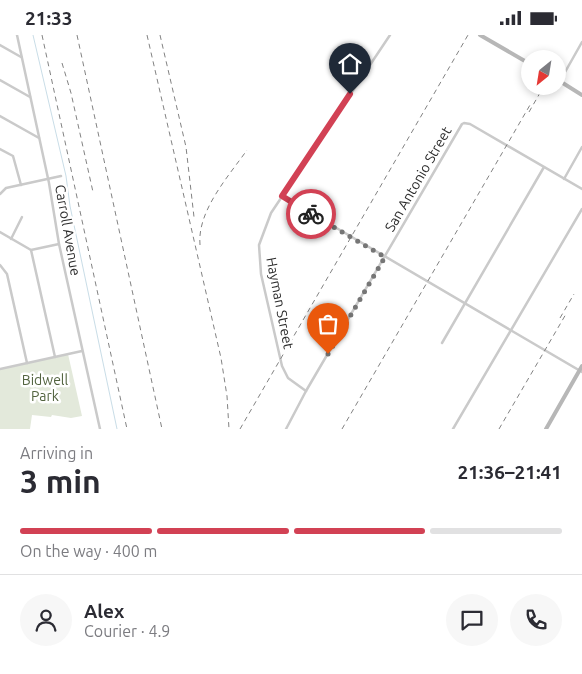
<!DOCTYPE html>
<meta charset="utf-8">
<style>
:root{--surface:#fff;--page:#f7f7f7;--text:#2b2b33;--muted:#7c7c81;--line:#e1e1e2;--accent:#d24154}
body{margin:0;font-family:Ubuntu,sans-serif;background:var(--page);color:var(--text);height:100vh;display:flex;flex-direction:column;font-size:19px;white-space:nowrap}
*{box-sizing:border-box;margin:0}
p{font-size:16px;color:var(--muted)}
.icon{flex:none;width:28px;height:28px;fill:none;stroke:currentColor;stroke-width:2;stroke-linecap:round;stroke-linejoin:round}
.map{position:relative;height:394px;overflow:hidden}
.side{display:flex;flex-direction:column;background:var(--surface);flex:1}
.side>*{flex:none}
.needle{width:32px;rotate:210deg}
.fabs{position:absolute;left:521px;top:15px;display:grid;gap:10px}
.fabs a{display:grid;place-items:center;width:45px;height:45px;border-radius:50%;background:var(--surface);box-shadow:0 2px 8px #0003;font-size:25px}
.pin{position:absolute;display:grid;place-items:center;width:42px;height:42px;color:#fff;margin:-51px -21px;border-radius:50% 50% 50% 0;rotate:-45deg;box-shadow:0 0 5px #0007}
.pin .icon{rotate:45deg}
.courier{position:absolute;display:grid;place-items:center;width:50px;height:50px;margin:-25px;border:4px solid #d24154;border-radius:50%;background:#fff;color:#222;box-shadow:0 1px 6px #0007}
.headline em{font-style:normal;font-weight:700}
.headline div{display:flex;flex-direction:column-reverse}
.headline{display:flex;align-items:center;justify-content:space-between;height:85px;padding:0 20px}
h1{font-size:32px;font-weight:700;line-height:38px}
.bar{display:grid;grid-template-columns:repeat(4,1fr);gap:8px 5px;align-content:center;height:60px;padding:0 20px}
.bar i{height:6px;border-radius:4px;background:var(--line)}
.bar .selected{background:var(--accent)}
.bar p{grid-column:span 4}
.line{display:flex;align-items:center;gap:12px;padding:0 20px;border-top:1px solid var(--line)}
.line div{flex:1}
.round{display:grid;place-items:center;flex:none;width:52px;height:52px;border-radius:26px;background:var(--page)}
.status{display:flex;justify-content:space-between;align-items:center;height:35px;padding:0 25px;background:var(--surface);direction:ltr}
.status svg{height:14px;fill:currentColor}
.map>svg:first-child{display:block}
.green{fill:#e3e9db}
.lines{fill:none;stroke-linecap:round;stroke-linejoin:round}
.stream{stroke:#c9dde7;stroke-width:1}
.street{stroke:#cacaca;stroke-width:2.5}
.secondary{stroke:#b7b7b7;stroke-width:4}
.rail{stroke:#828282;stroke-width:1;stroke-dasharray:5 4;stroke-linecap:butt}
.done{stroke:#767676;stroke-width:5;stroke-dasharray:0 9}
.route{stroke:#d24154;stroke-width:6}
.labels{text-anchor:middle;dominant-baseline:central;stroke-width:5;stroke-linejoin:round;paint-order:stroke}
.street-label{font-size:14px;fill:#2d2d2d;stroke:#fff}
.park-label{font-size:14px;fill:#52633f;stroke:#fff}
</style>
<div class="status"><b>21:33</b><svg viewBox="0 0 49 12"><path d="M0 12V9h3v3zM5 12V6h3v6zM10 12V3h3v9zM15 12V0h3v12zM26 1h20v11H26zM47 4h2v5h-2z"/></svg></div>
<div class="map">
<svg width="582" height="394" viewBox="0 0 582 394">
<rect width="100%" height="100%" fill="#fff"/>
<!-- green -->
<path class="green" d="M68 319 82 381 71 383 52 380 51 382 32 380 30 394H0V334Z"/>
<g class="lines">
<!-- stream -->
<path class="stream" d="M33 0 66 141 70 171 117 394"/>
<!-- street -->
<g class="street">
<path d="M17 0 49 148 59 209 100 394"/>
<path d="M0 10 21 22"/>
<path d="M0 45 30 62"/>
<path d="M560 46 582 7"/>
<path d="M0 81 39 103"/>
<path d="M0 114 13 121 21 150"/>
<path d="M564 144 582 112"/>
<path d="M0 159 6 153 61 141"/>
<path d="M282 161 582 337"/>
<path d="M0 197 31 215 55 322"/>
<path d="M11 204 22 182"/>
<path d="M31 215 59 209"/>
<path d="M0 230 7 239 27 328"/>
<path d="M442 308 544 132"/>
<path d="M0 334 82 316"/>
<path d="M306 356 288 343 282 331 261 239 259 210 271 178 390 0"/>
<path d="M286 394 306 356 462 89 464 88 470 89 582 154"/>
<path d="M453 394 582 174"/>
</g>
<!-- secondary -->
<g class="secondary">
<path d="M480 0 530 29"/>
<path d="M558 45 582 60"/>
<path d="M546 394 582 331"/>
</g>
<!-- rail -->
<g class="rail">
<path d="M42 0 127 394"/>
<path d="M77 0 162 394"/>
<path d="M147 0 221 323 227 361 229 394"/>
<path d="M160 0 186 112 194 182"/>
<path d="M62 28 71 58 93 157"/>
<path d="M529 77 544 51"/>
<path d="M200 210C197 176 228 142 247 115"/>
<path d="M560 283 574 259"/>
<path d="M240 394 468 0"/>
<path d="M342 394 530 70"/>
<path d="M499 394 566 279"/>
</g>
</g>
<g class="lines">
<!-- done -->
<path class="done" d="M311 179 385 222 328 319"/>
<!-- route -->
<path class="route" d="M311 179 282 161 350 59"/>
</g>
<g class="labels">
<!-- street labels -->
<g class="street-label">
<text transform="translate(418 144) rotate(-60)">San Antonio Street</text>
<text transform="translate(68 195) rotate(80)">Carroll Avenue</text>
<text transform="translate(280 268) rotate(79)">Hayman Street</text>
</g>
<!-- park labels -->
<g class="park-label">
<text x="45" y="345">Bidwell<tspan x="45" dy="16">Park</tspan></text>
</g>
</g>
</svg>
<div class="fabs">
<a><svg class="needle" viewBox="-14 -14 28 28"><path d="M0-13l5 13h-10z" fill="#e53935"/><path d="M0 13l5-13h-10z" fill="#7c7c81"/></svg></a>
</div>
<div class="pin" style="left:328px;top:319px;background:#ea580c"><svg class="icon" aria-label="bag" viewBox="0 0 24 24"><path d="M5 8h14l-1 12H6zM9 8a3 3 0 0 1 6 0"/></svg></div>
<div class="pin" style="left:350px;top:59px;background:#1f2937"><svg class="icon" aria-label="home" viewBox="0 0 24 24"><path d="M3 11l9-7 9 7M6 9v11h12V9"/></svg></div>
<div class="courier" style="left:311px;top:179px"><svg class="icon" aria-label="bike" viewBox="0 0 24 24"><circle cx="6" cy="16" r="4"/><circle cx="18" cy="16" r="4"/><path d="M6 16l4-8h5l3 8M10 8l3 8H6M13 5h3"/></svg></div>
</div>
<section class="side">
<div class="headline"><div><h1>3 min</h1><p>Arriving in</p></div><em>21:36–21:41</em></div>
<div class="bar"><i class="selected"></i><i class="selected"></i><i class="selected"></i><i></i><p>On the way · 400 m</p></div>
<div class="line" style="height:90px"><a class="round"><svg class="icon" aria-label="person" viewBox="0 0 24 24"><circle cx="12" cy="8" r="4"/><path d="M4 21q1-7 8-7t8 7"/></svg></a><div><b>Alex</b><p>Courier · 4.9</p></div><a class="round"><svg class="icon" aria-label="chat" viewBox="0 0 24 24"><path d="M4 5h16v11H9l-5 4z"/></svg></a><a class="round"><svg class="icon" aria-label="phone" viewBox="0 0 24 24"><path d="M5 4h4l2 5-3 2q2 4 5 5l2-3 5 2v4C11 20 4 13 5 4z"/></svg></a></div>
</section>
